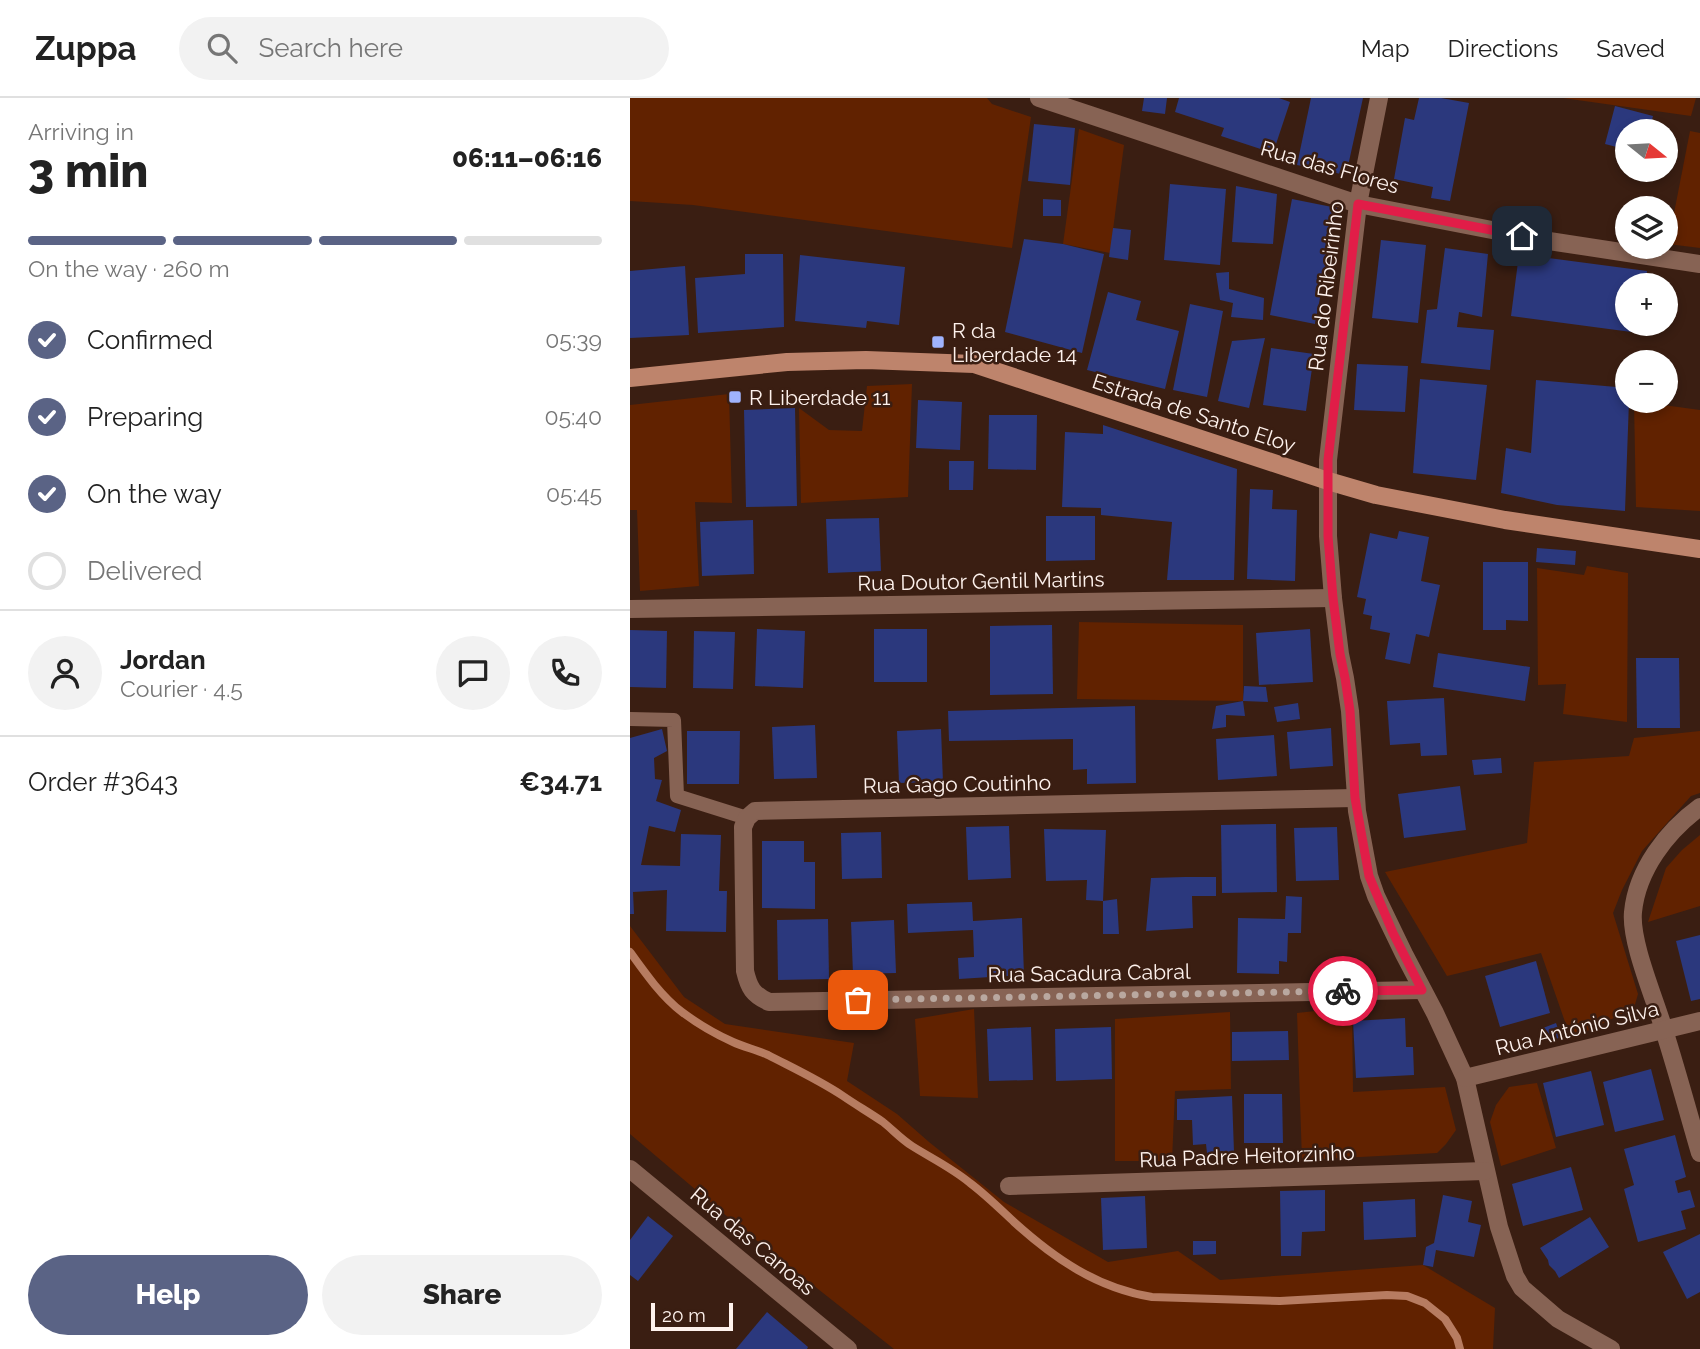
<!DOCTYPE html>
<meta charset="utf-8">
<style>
:root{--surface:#fff;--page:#f2f2f2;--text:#222;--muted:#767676;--line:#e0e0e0;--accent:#5a6385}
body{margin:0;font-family:Raleway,sans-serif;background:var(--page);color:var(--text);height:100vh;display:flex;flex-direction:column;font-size:26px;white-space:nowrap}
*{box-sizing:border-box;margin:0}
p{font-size:23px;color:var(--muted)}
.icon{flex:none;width:38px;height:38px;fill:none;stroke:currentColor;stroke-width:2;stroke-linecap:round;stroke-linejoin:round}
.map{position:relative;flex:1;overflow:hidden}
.side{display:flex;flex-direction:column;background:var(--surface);width:630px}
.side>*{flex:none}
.needle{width:46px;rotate:108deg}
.buttons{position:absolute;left:985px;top:21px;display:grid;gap:14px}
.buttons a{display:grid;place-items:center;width:63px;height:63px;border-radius:50%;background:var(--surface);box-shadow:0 4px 10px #0003;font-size:35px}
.scale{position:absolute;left:21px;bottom:18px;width:82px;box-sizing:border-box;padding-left:7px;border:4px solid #fef2ed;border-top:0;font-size:19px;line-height:24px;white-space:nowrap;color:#fef2ed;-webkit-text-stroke:5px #3a1e12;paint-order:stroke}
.pin{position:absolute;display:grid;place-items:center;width:60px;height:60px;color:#fff;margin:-30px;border-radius:14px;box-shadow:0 4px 10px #0006}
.courier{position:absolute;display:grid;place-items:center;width:70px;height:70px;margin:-35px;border:5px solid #e11d48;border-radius:50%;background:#fff;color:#222;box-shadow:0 2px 9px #0007}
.summary em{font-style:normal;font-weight:800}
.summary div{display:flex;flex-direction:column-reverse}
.summary{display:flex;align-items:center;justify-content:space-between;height:119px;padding:0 28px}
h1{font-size:46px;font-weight:800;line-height:52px}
.bar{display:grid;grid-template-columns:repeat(4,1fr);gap:10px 7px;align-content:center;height:84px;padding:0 28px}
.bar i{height:9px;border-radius:5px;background:var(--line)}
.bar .active{background:var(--accent)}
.bar p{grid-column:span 4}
.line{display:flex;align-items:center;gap:18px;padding:0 28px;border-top:2px solid var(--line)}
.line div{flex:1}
.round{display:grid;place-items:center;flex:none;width:74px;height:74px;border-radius:37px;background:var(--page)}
ol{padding:0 28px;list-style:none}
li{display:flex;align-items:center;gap:21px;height:77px}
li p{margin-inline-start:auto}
li .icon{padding:7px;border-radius:50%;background:var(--accent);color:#fff;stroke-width:4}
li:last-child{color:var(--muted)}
li i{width:38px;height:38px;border:4px solid var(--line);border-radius:50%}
.button{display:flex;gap:14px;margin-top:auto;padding:14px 28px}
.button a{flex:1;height:80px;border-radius:42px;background:var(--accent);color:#fff;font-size:28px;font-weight:800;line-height:80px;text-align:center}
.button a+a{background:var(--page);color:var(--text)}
header{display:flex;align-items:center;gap:42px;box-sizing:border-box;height:98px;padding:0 35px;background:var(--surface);border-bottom:2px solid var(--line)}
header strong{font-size:33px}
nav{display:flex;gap:38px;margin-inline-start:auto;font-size:24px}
.search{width:490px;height:63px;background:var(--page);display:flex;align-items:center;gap:18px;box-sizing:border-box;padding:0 24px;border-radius:38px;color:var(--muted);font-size:26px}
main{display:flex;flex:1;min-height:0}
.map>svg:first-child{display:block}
.green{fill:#612200}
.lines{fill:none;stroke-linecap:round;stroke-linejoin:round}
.stream{stroke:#b77c61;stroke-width:8}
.building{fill:#2b387d}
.lane{stroke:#876354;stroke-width:14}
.street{stroke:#876354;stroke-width:18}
.secondary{stroke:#be846c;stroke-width:18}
.done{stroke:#b9a8a0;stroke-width:7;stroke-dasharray:0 12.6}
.route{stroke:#e11d48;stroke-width:9}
.poi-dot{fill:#9fb3fd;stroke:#3a1e12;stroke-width:2.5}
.labels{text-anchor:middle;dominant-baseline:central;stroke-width:5;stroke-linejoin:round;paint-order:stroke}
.street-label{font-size:21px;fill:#fef2ed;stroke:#3a1e12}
.poi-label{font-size:21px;fill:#fef2ed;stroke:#3a1e12;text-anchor:start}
</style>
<header>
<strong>Zuppa</strong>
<div class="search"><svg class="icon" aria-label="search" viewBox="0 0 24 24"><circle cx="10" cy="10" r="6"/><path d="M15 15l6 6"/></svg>Search here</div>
<nav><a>Map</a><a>Directions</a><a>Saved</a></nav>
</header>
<main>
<section class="side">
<div class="summary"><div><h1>3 min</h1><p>Arriving in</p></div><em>06:11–06:16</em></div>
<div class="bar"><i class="active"></i><i class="active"></i><i class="active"></i><i></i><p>On the way · 260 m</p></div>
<ol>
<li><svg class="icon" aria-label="check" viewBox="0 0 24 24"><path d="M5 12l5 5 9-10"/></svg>Confirmed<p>05:39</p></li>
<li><svg class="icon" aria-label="check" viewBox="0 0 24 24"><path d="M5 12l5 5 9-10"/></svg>Preparing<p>05:40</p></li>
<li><svg class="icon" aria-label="check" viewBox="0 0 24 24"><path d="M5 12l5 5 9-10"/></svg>On the way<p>05:45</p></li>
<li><i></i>Delivered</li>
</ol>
<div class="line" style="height:126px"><a class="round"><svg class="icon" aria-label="person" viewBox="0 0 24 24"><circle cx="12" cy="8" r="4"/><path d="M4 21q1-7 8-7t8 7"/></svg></a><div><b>Jordan</b><p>Courier · 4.5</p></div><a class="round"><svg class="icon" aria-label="chat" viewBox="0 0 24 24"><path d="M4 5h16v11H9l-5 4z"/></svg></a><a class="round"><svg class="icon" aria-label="phone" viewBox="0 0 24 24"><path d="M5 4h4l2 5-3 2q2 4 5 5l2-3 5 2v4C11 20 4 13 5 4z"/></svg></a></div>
<div class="line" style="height:91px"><div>Order #3643</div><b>€34.71</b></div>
<div class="button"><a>Help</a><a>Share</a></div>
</section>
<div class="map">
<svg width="1070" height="1251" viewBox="0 0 1070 1251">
<rect width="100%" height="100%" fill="#3a1e12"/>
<!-- green -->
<g class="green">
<path d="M0 0H357L362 6 401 19 382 150 63 107 0 103Z"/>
<path d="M933 0H1066L1061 18Z"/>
<path d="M449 31 494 47 480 155 433 146Z"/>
<path d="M1060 33 1070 35V150L1038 146Z"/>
<path d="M282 286 278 399 171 405 169 310 199 332 232 333 237 288Z"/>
<path d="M99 296 102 405 65 404 69 488 10 493 7 412H0V307Z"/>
<path d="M1004 303 1070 312V413L1006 409Z"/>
<path d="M957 468 998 475 997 624 933 616 936 586 908 587 907 470 954 477Z"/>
<path d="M449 524 613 527V603L447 601Z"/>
<path d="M1070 633V695L1061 698 1012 753 992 792 983 815 1008 896 1004 910 941 941 911 855 817 878 755 774 897 745 904 664 999 658 1004 640Z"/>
<path d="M1070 737V808L1018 824 1036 770 1052 752Z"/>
<path d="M0 828 54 899 95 926 224 945 217 983 267 1016 299 1044 374 1104 478 1164 548 1153 590 1182 793 1167 865 1210 863 1251H264L112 1131 0 1036Z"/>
<path d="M722 909 723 994 815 989 826 1032 816 1046 807 1055 672 1062 667 915Z"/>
<path d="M344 911 348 1000 290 998 285 921Z"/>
<path d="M600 914 601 991 545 993 542 1063H485V921Z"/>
<path d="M907 985 926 1050 871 1068 860 1024 866 1007 879 989Z"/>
</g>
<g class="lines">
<!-- stream -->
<path class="stream" d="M0 854C15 875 32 899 52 914 68 926 85 936 103 944 114 949 127 952 138 957 163 970 189 982 213 998 226 1007 240 1015 253 1024 263 1032 271 1041 282 1048 301 1060 322 1070 340 1085 356 1097 369 1110 384 1124 425 1161 467 1190 522 1199L650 1203 757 1197 777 1198 795 1205 815 1221 827 1240 830 1251"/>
</g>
<!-- building -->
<g class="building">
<path d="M514 0H537L535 16 512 13Z"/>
<path d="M549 0H649L660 4 643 55 591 38 594 30 545 14Z"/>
<path d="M681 0H733L716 77 667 67Z"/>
<path d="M789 0H811L839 5 820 103 801 100 803 89 764 81 775 20 784 22Z"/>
<path d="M985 8 1023 18 1019 33H998V52L975 46Z"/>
<path d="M404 26 445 30 440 87 398 83Z"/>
<path d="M540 86 596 91 590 167 534 162Z"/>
<path d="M606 88 647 96 643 146 602 144Z"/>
<path d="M413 101 431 102V118H413Z"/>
<path d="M662 101 707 110 685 226 640 217Z"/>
<path d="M483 130 501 132 498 162 479 159Z"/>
<path d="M394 141 433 146 474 156 452 255 375 234Z"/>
<path d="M751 142 796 147 788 225 742 220Z"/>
<path d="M815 150 858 156 852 219 829 214 827 229 864 232 860 272 791 265 797 212 807 211Z"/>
<path d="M115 156H153L154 229 68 235 65 180 115 176Z"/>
<path d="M889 156 1017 173 1015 187H998V226H1010L1009 235 881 218Z"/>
<path d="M170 157 275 169 269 227 237 223 236 230 165 223Z"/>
<path d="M55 168 59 237 0 240V173Z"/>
<path d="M599 174V191L634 200 633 222 601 219 603 205 590 202 586 175Z"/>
<path d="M478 194 511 203 506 222 549 233 535 291 457 272Z"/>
<path d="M560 206 593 213 577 299 543 292Z"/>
<path d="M635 240 619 310 588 303 602 243Z"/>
<path d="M641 250 684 256 676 313 633 307Z"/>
<path d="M727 266 778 268 775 314 724 312Z"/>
<path d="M790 281 857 287 846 382 783 375Z"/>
<path d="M906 282 998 290V303H999L995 413 927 407 871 395 876 350 901 355Z"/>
<path d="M288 302 332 304 330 352 286 350Z"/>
<path d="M165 310 167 408 116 409 114 312Z"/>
<path d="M359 317H407L406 372 358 371Z"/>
<path d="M473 327 607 371 604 482H537L542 424 471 417V410L432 409 435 334 473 336Z"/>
<path d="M319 363H344L343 392H319Z"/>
<path d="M620 391 643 392 642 411 667 412 665 483 617 481Z"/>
<path d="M416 418H465V462L416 463Z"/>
<path d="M249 420 251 473 198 475 196 421Z"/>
<path d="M123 422 124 476 72 478 70 424Z"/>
<path d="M769 433 799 439 791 483 810 487 799 539 786 536 780 566 755 561 760 535 740 531 742 518 733 516 736 501 727 499 740 435 767 441Z"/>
<path d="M907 450 946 453 945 467 906 464Z"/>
<path d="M853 464H898V523L876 522V532H853Z"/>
<path d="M422 527 423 596 360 597V528Z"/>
<path d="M127 531 175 533 173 590 125 588Z"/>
<rect x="244" y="531" width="53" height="53"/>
<path d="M680 531 683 584 629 587 626 535Z"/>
<path d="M0 532 37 533 36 590 0 589Z"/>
<path d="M64 533 105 534 103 591 63 590Z"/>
<path d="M808 555 900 569 895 603 803 589Z"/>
<path d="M1006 560H1049L1050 630H1007Z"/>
<path d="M614 588 636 589 638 604 613 603Z"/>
<path d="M814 600 817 657 791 658 790 645 760 647 757 603Z"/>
<path d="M613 603 615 618 596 617V629L582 631 586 608Z"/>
<path d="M668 605 670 621 647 624 644 609Z"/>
<path d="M505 608 506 685 457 686V671L443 672V641L319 643 318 613Z"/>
<path d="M185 627 187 680 144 681 142 629Z"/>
<path d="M701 630 703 668 660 671 657 634Z"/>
<path d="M32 631 37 653 24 660 25 681 32 682 26 703 51 712 45 734 19 728 11 767 50 768 51 736 91 737 89 793H97L96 834 36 833 37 792 3 794 4 816H0V640Z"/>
<path d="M311 631 313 684 269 685 267 633Z"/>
<path d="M57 633H110L109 686H57Z"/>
<path d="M644 637 647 678 588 682 586 641Z"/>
<path d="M871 660 872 675 844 677 842 662Z"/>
<path d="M830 688 836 732 774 740 768 696Z"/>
<path d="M646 726 647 794 592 795 591 727Z"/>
<path d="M379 728 381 780 338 782 336 729Z"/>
<path d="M707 729 709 782 666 783 664 730Z"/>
<path d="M414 731 476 732 473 803 487 801 489 836H473V803L456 802 457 782 416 783Z"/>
<path d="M251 734 252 780 212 781 211 735Z"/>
<path d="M132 743H174V764H185V811L132 810Z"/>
<path d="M555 779H586V798H562L563 830 516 833 521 780Z"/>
<path d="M656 798 672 799 671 835H658L657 864 649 863V876L607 875 608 820 655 821Z"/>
<path d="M342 804 343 823 392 820 394 877 329 881 328 860 344 859 343 832 278 835 277 806Z"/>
<path d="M198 821 199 881 148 882 147 822Z"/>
<path d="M264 822 266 875 223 876 221 824Z"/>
<path d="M1070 837V901L1061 903 1046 843Z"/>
<path d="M906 863 920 915 870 929 855 878Z"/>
<path d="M775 920 776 949H783L784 977 726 980 723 923Z"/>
<path d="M926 925 931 939 918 944 913 930Z"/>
<path d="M401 929 403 982 359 983 357 931Z"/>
<path d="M481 929 482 981 426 983 425 931Z"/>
<path d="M658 933 659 962 602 963V934Z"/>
<path d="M1021 971 1034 1022 985 1034 973 984Z"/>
<path d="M961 973 974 1027 926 1039 913 985Z"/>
<path d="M614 996H652L653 1045H614Z"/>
<path d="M602 998 604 1054 577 1055 576 1046 563 1047 562 1022H547V1001Z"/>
<path d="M1045 1037 1056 1079 1045 1083 1048 1095 1060 1092 1065 1109 1051 1113 1056 1131 1008 1144 994 1091 1004 1087 994 1051Z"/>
<path d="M941 1069 953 1112 893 1128 882 1086Z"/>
<path d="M695 1092V1133L672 1134 671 1158H651L650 1093Z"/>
<path d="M813 1097 842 1103 838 1124 851 1127 844 1159 806 1152 803 1169 793 1167 796 1149 804 1145Z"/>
<path d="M515 1098 517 1150 473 1152 471 1100Z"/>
<path d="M785 1101 786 1139 734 1142 733 1104Z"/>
<path d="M18 1118 43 1138 8 1183 0 1177V1142Z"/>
<path d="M960 1119 979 1149 929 1180 925 1173 919 1167 918 1162 910 1150Z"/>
<path d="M1070 1136V1194L1057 1201 1033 1154Z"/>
<path d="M563 1143H586V1156L563 1157Z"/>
<path d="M137 1214 178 1249 177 1251H106Z"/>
</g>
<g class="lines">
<!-- lane -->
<path class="lane" d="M0 621 44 622 47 698 117 720"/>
<!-- street -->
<g class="street">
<path d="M409 0 728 106 919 143 1070 166"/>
<path d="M749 0 728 106 698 362V438L703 500 710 556 715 580 720 613 727 713 739 778 746 798 774 856 805 915 835 980 869 1129 885 1178 892 1190 928 1221 981 1251"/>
<path d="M0 511 703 500"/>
<path d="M725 700 125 713 117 720 113 729 115 873C119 890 123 897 139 904L792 892"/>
<path d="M1070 709C1037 733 1007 772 1003 814 1000 844 1025 901 1034 932 1047 973 1058 1014 1070 1055"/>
<path d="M835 980 1070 923"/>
<path d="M0 1071 218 1251"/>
<path d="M379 1088 855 1073"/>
</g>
<!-- secondary -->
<path class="secondary" d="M0 280 157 264 236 262 344 266 698 383 746 397 875 422 1070 451"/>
</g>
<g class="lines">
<!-- done -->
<path class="done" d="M228 902 713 893"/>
<!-- route -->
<path class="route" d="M713 893 792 892 763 835 739 778 725 700 720 613 715 580 710 556 703 500 698 438V362L728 106 892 138"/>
</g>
<!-- markers -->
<g class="poi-dot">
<rect x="301" y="237" width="14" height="14" rx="3.5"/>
<rect x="98" y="292" width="14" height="14" rx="3.5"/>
</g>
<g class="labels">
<!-- street labels -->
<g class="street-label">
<text transform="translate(700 69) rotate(16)">Rua das Flores</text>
<text transform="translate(696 188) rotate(-83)">Rua do Ribeirinho</text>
<text transform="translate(564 315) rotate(18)">Estrada de Santo Eloy</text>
<text transform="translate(351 483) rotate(-1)">Rua Doutor Gentil Martins</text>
<text transform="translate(327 686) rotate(-1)">Rua Gago Coutinho</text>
<text transform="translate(459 875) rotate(-1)">Rua Sacadura Cabral</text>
<text transform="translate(947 930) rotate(-14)">Rua António Silva</text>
<text transform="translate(617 1058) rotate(-2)">Rua Padre Heitorzinho</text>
<text transform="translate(123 1143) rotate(40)">Rua das Canoas</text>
</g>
<!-- poi labels -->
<g class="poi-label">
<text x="322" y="232">R da<tspan x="322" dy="24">Liberdade 14</tspan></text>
<text x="119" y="299">R Liberdade 11</text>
</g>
</g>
</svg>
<div class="buttons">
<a><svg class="needle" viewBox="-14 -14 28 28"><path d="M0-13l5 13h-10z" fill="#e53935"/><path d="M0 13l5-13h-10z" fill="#767676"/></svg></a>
<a><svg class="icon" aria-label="layers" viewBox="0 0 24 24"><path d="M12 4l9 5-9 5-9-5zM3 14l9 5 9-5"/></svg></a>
<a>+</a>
<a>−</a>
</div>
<div class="scale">20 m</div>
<div class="pin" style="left:228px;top:902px;background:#ea580c"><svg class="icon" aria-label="bag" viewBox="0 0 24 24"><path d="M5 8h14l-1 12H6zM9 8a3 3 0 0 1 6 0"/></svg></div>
<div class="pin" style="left:892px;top:138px;background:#1f2937"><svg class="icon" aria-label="home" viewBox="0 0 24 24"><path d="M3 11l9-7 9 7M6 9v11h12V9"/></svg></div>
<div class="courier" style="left:713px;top:893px"><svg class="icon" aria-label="bike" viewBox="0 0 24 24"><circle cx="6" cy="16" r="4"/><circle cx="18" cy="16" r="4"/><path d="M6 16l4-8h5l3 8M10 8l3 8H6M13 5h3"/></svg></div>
</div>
</main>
